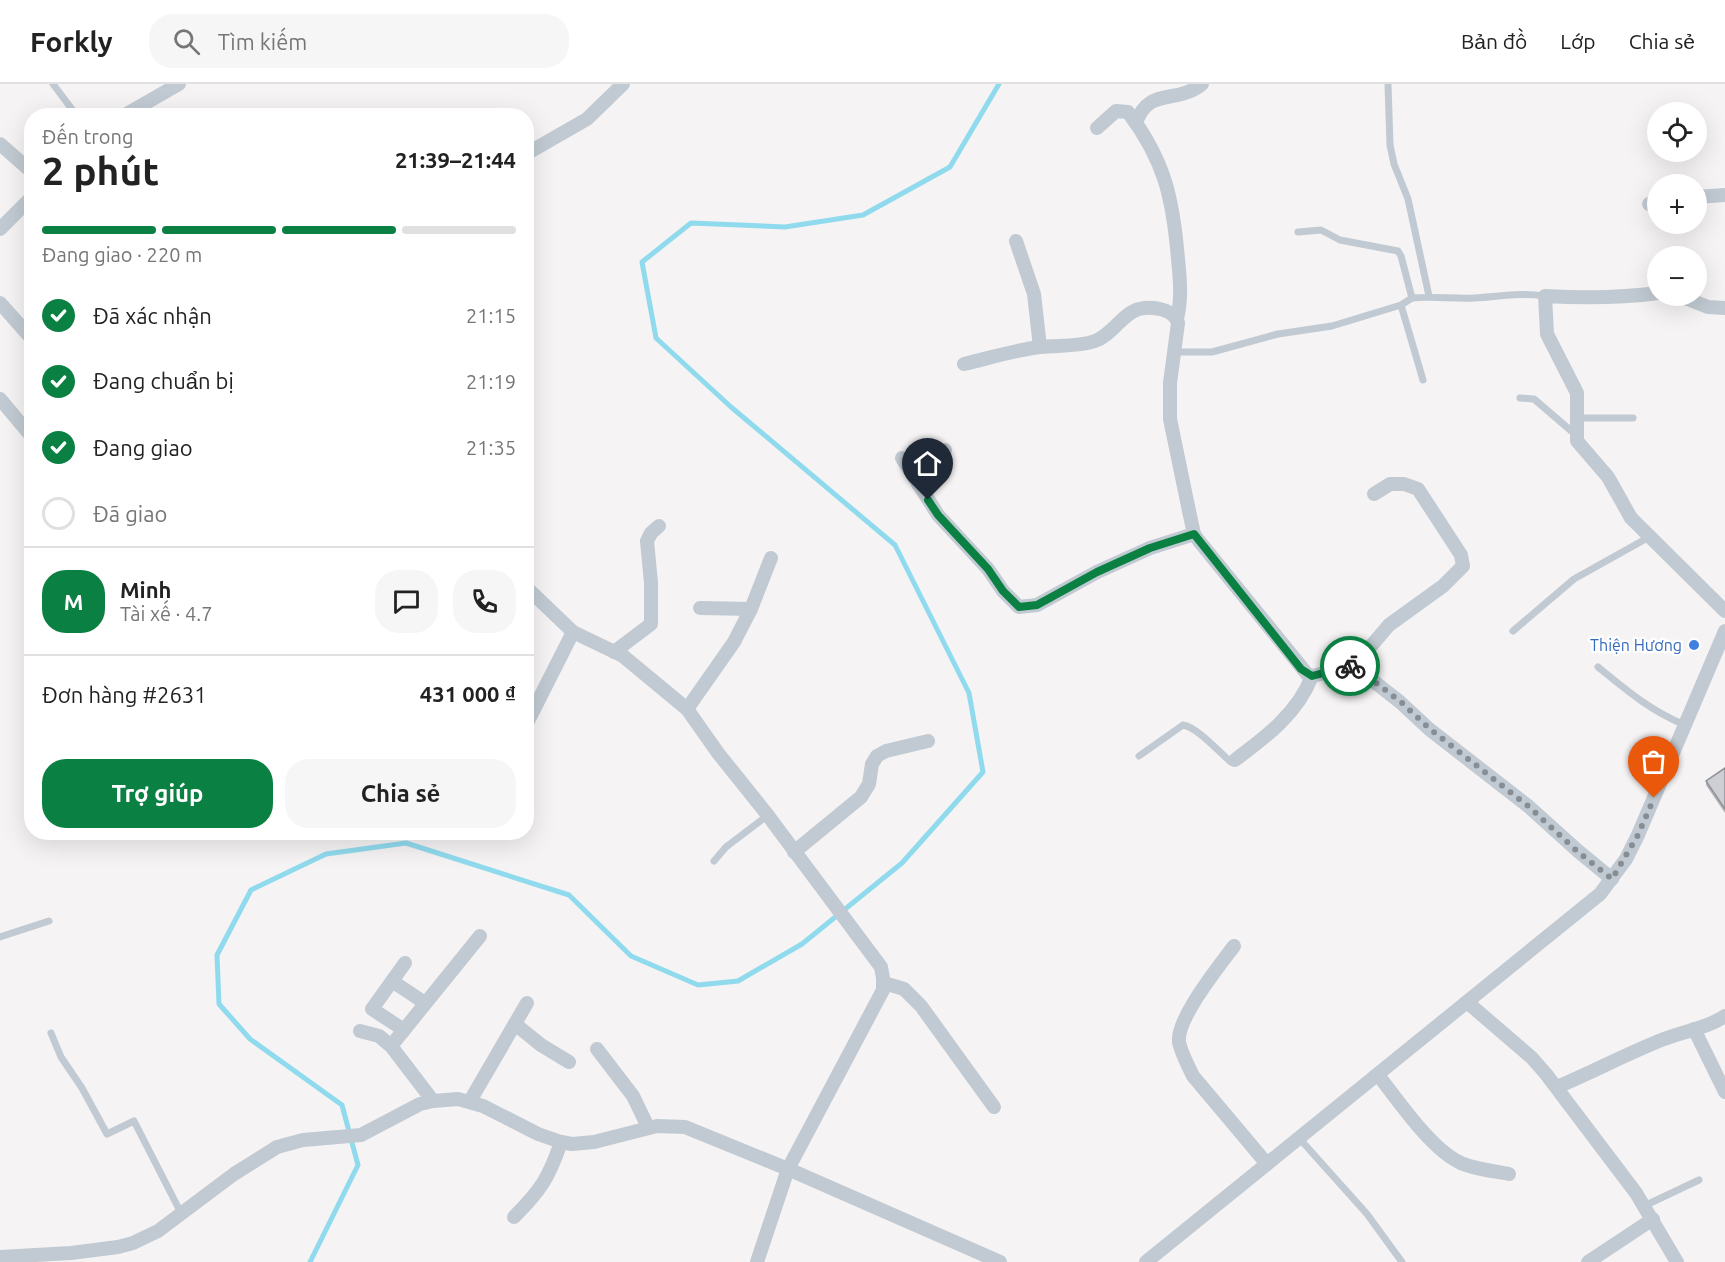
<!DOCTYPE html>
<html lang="vi">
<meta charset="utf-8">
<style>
:root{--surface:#fff;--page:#f6f6f6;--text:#222;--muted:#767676;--line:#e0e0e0;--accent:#0b8043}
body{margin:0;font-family:Ubuntu,sans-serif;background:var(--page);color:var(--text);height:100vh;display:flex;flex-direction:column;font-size:22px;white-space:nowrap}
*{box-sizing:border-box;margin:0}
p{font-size:20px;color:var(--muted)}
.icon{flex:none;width:33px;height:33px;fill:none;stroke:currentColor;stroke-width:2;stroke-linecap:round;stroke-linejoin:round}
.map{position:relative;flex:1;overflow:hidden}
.side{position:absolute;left:24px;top:24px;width:510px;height:732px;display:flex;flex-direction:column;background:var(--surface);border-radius:24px;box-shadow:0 6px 24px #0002}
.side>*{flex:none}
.tools{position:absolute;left:1647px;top:18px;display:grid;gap:12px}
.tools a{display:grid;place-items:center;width:60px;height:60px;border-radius:50%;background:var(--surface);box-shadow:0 6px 24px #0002;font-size:30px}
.pin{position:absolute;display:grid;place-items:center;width:51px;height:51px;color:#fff;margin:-62px -26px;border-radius:50% 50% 50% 0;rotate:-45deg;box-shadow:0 0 6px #0007}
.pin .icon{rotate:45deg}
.courier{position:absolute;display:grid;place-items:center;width:60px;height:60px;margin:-30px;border:4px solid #0b8043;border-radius:50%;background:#fff;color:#222;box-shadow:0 2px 8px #0007}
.head em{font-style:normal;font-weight:600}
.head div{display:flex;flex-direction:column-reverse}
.head{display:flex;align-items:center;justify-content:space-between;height:102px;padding:0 18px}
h1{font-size:39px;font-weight:600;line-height:45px}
.bar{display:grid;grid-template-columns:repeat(4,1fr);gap:9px 6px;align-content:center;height:72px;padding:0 18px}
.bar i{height:8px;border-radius:4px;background:var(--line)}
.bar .selected{background:var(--accent)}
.bar p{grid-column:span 4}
.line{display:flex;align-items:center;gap:15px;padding:0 18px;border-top:2px solid var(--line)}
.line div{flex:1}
.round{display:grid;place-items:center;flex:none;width:63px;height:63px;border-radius:24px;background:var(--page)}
ol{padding:0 18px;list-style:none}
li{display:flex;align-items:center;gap:18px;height:66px}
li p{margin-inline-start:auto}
li .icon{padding:6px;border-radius:50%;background:var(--accent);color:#fff;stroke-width:4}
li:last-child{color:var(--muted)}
li i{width:33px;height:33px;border:3px solid var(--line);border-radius:50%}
.primary-button{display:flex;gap:12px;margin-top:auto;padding:12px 18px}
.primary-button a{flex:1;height:69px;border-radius:24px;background:var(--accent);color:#fff;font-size:24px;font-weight:600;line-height:69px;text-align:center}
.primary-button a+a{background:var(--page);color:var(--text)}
header{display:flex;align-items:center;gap:36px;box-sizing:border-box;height:84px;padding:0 30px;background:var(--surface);border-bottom:2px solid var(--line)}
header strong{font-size:28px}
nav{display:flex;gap:33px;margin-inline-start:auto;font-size:21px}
.search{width:420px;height:54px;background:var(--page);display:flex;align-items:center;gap:15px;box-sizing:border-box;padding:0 21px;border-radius:24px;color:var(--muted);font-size:22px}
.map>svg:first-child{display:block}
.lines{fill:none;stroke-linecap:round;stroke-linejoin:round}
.stream{stroke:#90daee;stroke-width:5}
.service{stroke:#c1cad2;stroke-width:7}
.minor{stroke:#c1cad2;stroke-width:14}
.wall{fill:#b0b2b7}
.building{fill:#cdcfd5;stroke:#909195;stroke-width:1.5}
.done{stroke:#868d94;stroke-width:6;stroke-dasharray:0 10.8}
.route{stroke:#0b8043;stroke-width:8}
.shop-dot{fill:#3f7fe0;stroke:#fff;stroke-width:2}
.labels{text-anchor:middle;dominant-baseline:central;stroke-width:5;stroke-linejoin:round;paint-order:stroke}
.shop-label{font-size:16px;fill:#366cbe;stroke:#fff;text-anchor:end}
</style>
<header>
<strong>Forkly</strong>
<div class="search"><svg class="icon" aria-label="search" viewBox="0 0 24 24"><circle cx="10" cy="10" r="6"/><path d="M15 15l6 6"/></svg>Tìm kiếm</div>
<nav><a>Bản đồ</a><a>Lớp</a><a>Chia sẻ</a></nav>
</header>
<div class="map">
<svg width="1725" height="1178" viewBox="0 0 1725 1178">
<rect width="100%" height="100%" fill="#f5f3f3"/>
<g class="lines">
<!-- stream -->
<path class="stream" d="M310 1178 358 1081 342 1021 250 955 219 920 217 871 251 806 326 770 406 759 569 811 631 872 698 901 738 897 802 860 902 779 983 688 969 609 895 461 731 323 656 254 642 178 691 139 785 143 863 131 950 83 999 0"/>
<!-- service -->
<g class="service">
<path d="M53 0 77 32"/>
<path d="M1388 0 1390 61 1394 80 1408 115 1429 212"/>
<path d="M1298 148 1321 146 1340 156 1398 167 1401 172 1412 214C1433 212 1453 215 1474 214 1498 213 1520 208 1545 212"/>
<path d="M1401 221 1423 296"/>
<path d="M1176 268H1212L1278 250 1332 242 1401 221 1412 214"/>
<path d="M1520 314 1534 315 1576 351"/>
<path d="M1578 334H1633"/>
<path d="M1513 547 1574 495 1651 452"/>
<path d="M1598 583C1626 606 1651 627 1685 641"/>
<path d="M1139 672 1183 641C1197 643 1219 668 1231 678L1235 676"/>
<path d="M714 777 726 763 768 731"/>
<path d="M0 853 49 837"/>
<path d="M51 949 61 973 82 1004 107 1050 134 1037 181 1129"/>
<path d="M1299 1054 1367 1130 1402 1178"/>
<path d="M1644 1122 1699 1096"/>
</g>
<!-- minor -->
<g class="minor">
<path d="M123 32 179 0"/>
<path d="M1136 39C1149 2 1176 21 1202 0"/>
<path d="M1097 44 1116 27 1128 28C1165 77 1173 115 1178 175 1180 195 1182 214 1177 235"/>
<path d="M0 60 32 88"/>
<path d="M526 70 587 35 623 0"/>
<path d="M1696 113 1725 111"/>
<path d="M1649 120 1658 119"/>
<path d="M0 145 32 113"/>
<path d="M1016 157 1034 210 1040 263"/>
<path d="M1658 209C1621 214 1582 214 1545 212L1547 250 1577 309V357L1608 393 1631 434 1725 527"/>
<path d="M1680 212 1708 223 1725 224"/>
<path d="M0 219 32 255"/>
<path d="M964 280C989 274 1015 266 1040 263 1058 261 1078 263 1095 257 1112 251 1123 229 1139 225 1153 222 1174 225 1178 239L1170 299V335L1189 427 1194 450 1199 457 1307 590 1312 592 1354 582 1400 618 1429 645 1528 722 1578 767 1612 795"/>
<path d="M0 315 32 353"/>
<path d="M902 374 938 431 988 485 1003 507 1019 523 1037 521 1097 488 1150 464 1194 450"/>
<path d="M918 400 930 382 945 366"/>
<path d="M526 503 573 548 623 572 687 625 718 669 766 729 881 883 883 894V906L788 1085 757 1178"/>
<path d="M700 524 751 525"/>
<path d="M614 568 651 540V499L647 457 651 449 659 442"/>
<path d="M1354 582 1389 541 1443 502 1463 482 1461 471 1418 405 1404 400H1390L1374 410"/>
<path d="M687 625 734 558 751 525 771 474"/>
<path d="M526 641 573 548"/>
<path d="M1235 676C1266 653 1298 629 1312 592"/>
<path d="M794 768 861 713 869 700 872 680 877 672 886 667 928 657"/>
<path d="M1234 862C1220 881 1176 935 1179 958 1181 969 1188 981 1193 992L1267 1080"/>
<path d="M392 897 425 919"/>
<path d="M884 899 904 905 921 922 994 1023"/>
<path d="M1467 918 1532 974 1546 990 1636 1109 1677 1178"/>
<path d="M515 940 541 961 569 978"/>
<path d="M1694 945 1725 1008"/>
<path d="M404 946 372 925 405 879"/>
<path d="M360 947 379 952 391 962 433 1017"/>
<path d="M391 962 480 852"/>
<path d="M597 965 633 1012 648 1043"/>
<path d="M1378 991C1398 1016 1430 1064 1459 1078 1472 1085 1495 1087 1509 1090"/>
<path d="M1557 1003C1593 988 1628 969 1664 955 1684 947 1708 944 1725 932"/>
<path d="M470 1017 527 919"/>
<path d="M514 1133C540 1107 549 1094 561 1058"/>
<path d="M0 1173 71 1169 118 1163 133 1159 158 1147 234 1090 277 1063 303 1056 361 1051 420 1020 433 1017 458 1015 483 1022 538 1050 561 1058 572 1060 594 1058 657 1042 685 1043 788 1085 1000 1178"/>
<path d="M1146 1178 1600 810 1626 775 1638 751 1725 547"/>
<path d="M1588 1178 1653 1135"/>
</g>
</g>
<!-- wall -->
<path class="wall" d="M1725 684V729L1706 701V697Z"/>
<!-- building -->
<path class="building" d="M1725 684V725L1706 697Z"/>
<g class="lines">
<!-- done -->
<path class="done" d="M1350 582H1354L1401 618 1430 645 1528 722 1578 768 1612 795 1638 751 1654 714"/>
<!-- route -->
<path class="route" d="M928 416 938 431 988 485 1003 507 1019 523 1037 521 1097 488 1150 464 1194 450 1301 585 1312 592 1350 582"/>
</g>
<!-- markers -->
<circle class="shop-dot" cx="1694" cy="561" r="6"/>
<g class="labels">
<!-- shop labels -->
<g class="shop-label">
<text x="1682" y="561">Thiện Hương</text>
</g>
</g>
</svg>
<div class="tools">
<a><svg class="icon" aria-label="locate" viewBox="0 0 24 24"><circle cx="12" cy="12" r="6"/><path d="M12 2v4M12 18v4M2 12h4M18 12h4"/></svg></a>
<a>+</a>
<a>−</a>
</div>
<div class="pin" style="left:1654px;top:714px;background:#ea580c"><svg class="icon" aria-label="bag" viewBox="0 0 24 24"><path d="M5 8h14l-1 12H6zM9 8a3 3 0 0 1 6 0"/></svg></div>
<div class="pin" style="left:928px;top:416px;background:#1f2937"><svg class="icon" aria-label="home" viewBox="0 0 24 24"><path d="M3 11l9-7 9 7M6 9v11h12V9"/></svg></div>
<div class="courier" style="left:1350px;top:582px"><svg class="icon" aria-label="bike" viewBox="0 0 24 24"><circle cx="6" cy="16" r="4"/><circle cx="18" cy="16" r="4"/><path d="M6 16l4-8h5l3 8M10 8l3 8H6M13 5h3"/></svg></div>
<section class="side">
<div class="head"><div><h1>2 phút</h1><p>Đến trong</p></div><em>21:39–21:44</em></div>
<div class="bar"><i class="selected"></i><i class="selected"></i><i class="selected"></i><i></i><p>Đang giao · 220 m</p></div>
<ol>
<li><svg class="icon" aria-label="check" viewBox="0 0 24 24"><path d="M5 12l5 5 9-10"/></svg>Đã xác nhận<p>21:15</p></li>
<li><svg class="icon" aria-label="check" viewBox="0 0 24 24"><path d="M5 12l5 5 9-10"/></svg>Đang chuẩn bị<p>21:19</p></li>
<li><svg class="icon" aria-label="check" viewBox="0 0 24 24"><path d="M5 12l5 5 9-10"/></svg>Đang giao<p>21:35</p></li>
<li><i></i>Đã giao</li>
</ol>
<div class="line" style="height:108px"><b class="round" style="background:var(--accent);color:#fff">M</b><div><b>Minh</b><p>Tài xế · 4.7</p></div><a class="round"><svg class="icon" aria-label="chat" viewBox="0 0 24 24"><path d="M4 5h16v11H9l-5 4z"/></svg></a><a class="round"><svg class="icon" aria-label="phone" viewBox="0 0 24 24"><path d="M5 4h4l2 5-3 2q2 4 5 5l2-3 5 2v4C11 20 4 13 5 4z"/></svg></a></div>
<div class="line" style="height:78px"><div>Đơn hàng #2631</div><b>431 000 ₫</b></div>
<div class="primary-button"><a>Trợ giúp</a><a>Chia sẻ</a></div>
</section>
</div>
